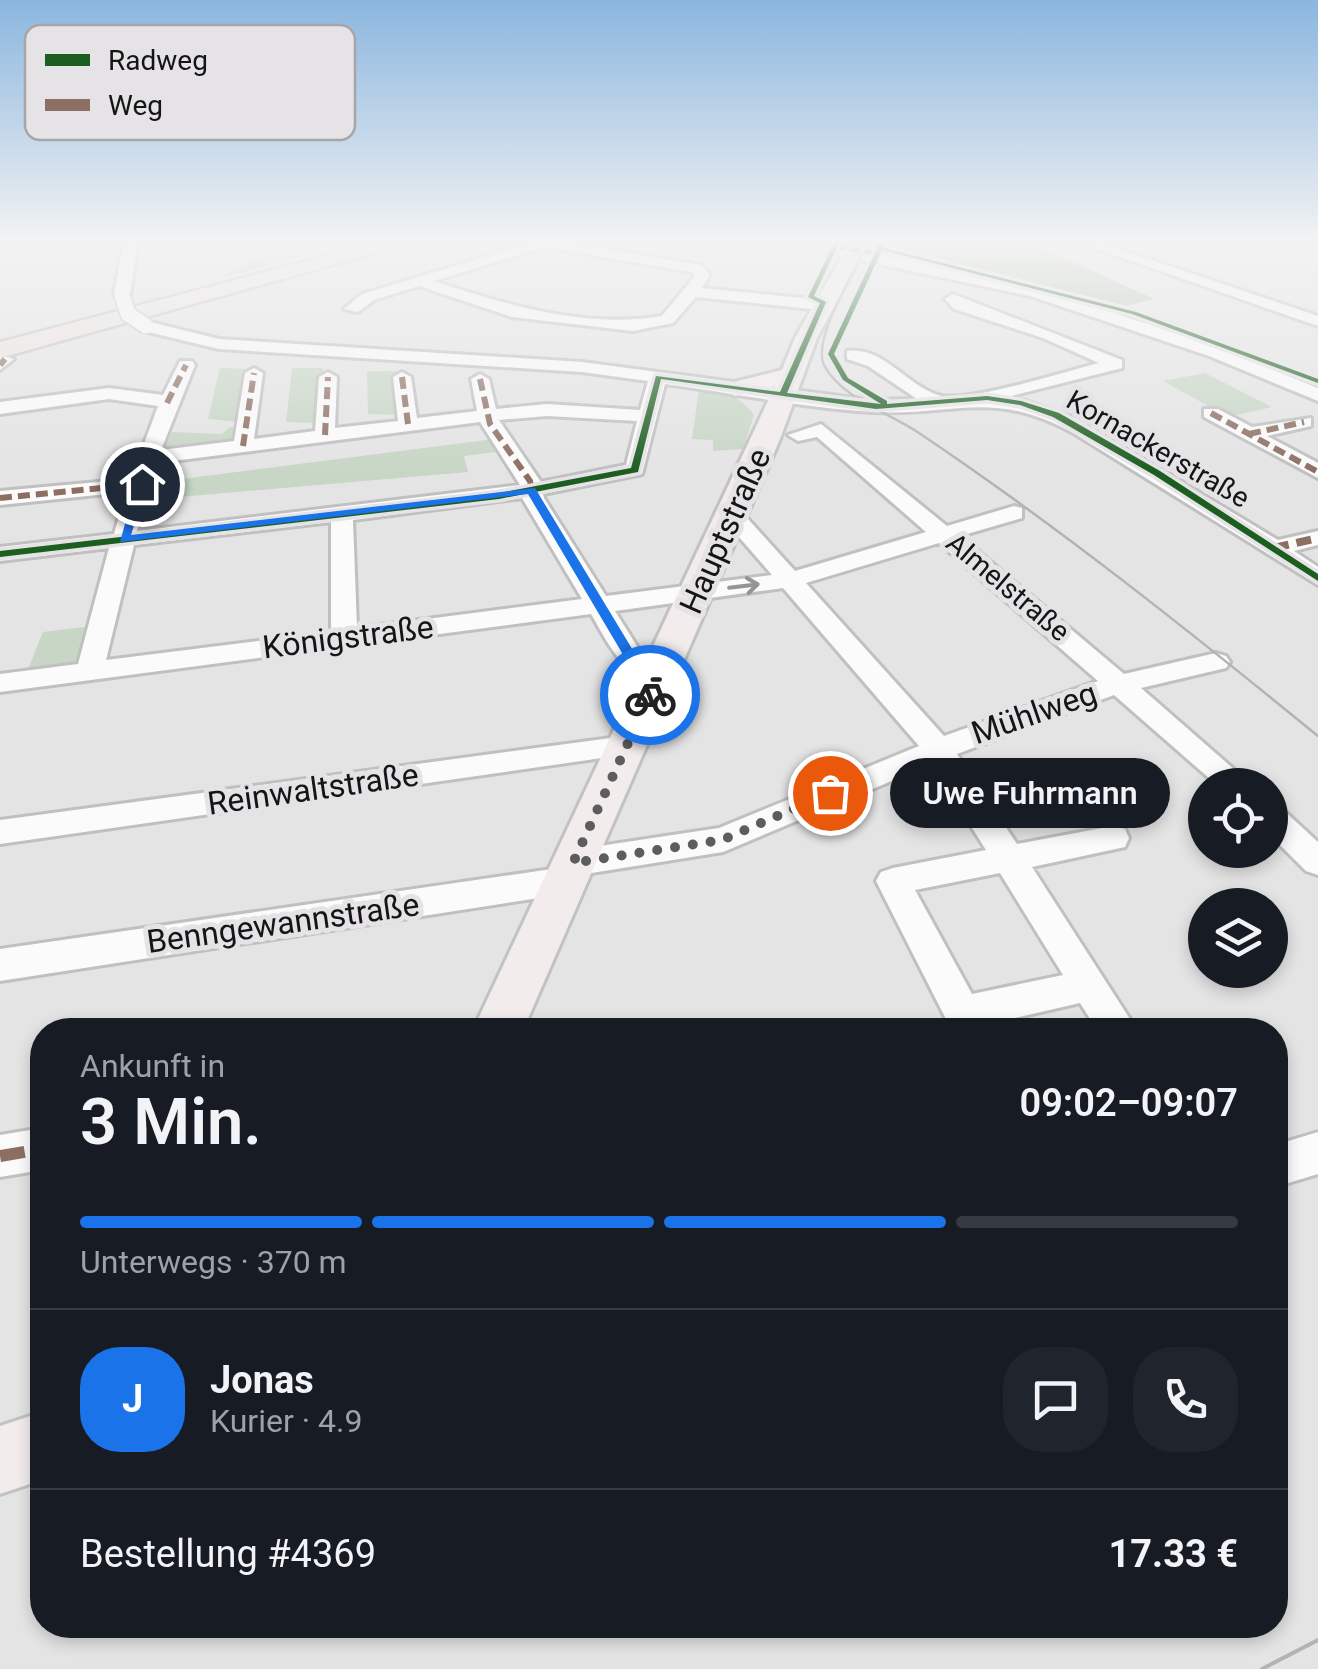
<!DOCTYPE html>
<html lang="de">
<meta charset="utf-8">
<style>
:root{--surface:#171b24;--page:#20242c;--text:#f1f3f6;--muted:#9ea1a6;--line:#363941;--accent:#1a73e8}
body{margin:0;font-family:Roboto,sans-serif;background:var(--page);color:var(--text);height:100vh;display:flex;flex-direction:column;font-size:38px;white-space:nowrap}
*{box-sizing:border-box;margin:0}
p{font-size:32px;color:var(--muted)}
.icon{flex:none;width:55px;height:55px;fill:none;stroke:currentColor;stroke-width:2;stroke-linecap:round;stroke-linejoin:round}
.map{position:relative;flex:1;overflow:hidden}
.panel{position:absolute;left:30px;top:1018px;width:1258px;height:620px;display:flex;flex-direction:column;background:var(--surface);border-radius:40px;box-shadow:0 5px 15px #0003}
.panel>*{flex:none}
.fabs{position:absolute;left:1188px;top:768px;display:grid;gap:20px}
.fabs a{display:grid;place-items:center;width:100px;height:100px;border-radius:50%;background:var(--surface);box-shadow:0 5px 15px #0003;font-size:50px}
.pin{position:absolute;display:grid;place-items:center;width:85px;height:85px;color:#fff;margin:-42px;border:5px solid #fff;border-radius:50%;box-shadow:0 2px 10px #0007}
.courier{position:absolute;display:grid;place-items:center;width:100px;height:100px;margin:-50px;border:8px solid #1a73e8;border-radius:50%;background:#fff;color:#222;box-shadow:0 2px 12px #0007}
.bubble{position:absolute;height:70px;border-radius:35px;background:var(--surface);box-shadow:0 5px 15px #0003;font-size:32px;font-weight:600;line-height:70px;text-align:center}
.summary em{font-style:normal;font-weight:600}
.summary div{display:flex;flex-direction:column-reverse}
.summary{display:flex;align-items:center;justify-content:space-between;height:170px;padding:0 50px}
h1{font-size:65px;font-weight:600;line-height:75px}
.bar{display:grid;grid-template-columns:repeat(4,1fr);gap:15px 10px;align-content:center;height:120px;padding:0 50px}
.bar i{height:12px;border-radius:8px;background:var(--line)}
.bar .selected{background:var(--accent)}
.bar p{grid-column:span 4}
.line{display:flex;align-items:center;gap:25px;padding:0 50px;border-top:2px solid var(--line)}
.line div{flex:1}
.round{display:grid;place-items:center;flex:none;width:105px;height:105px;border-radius:40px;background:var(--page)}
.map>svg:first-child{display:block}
.green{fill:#c7d6c5}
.forest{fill:#b5c6b2}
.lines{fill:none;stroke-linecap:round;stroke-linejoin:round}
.minor-casing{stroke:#c1c0c1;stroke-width:6}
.major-casing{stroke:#c2c2c2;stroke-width:6}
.highway-casing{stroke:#c2c2c2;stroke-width:5}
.minor{fill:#fbfbfb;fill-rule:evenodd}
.major{fill:#f3eced;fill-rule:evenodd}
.highway{fill:#ece3e3;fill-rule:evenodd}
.tram-far1{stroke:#b3b3b3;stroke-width:2.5}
.tram{stroke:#b3b3b3;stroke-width:4}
.minor-bridge-casing{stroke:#c1c0c1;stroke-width:18;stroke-linecap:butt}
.minor-bridge{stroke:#fbfbfb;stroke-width:15}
.quiet-far3{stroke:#8d6e63;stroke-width:5;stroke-dasharray:10 5;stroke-linecap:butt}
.quiet-far2{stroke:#8d6e63;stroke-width:6;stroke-dasharray:12 6;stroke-linecap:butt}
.quiet-far1{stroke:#8d6e63;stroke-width:8;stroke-dasharray:15 8;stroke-linecap:butt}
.quiet{stroke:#8d6e63;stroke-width:12;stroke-dasharray:25 12;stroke-linecap:butt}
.cycleway-casing{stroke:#e5e3e6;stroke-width:7}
.cycleway{fill:#1b5e20;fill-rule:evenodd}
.oneway{stroke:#949494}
.route{fill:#1a73e8}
.done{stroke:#5e5d5e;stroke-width:10;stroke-dasharray:0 18}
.labels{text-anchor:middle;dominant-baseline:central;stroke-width:10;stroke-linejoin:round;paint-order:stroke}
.far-street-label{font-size:28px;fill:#151516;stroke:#e5e3e6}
.street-label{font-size:32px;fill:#151516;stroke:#e5e3e6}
.key{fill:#e5e3e6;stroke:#a7a5a8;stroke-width:2.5}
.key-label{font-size:28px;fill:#151516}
</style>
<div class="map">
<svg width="1318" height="1669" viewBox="0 0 1318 1669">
<rect width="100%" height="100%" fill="#e5e4e5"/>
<!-- green -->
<g class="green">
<path d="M282 239H370L220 278 267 254Z"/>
<path d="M220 368 250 369 240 422 208 419Z"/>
<path d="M292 368H323L320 423 286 422Z"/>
<path d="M367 371H399L402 415 368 414Z"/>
<path d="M1205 373 1272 407 1228 417 1163 381Z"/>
<path d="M699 390C723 393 739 394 754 415L743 449 713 451V440L692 439Z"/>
<path d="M230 427 240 428 232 442 164 448 172 432 222 434Z"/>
<path d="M494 439 503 451 464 456 468 472 168 498 174 480Z"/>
<path d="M93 626 80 665 27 672 43 632Z"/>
</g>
<!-- forest -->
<path class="forest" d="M890 239H1028L1025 240 1154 299 1122 307 886 246Z"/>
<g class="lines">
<defs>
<g id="minor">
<path d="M124 239H138L130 295 122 300 114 295Z"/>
<path d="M544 239 701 265 710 275 702 288 821 300 829 305 821 310 696 297 673 323 633 331 512 317 419 286 374 300 358 312 344 309 362 294ZM545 247 691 272 695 276 662 316C586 329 506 305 434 281Z"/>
<path d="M1069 239H1089L1318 316V326Z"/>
<path d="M840 248C1006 273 1163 324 1318 388V401L1209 356 1030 296 835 255Z"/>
<path d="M953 294 1122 360V368L1011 396 1077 419 1278 540 1318 531V545L1294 551 1318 567V585L1075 434C993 388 956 416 873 412 804 408 734 393 665 384L642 474 543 494 544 498 606 596 772 575 732 529 718 521 729 514 748 519 795 571 926 532 817 437 798 441 788 435 821 424 947 526 1014 506 1022 508V518L960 536 1124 674 1216 653 1226 656 1230 662 1226 668 1141 688 1252 785H1217L1114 695 957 754 1017 844 1113 826 1125 829 1129 838 1125 847 1032 867 1137 1030H1097L1080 1003 962 1030 949 1025 876 881 881 872 893 868 986 850 932 764 723 852 579 875 582 881 577 890 565 894 0 981V949L559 868 556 863 561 854 573 850 719 828 919 746 783 588 615 611 642 654 675 673 671 679C629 690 608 643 591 614L0 692V674L78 664 109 548 0 561V547L114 534 126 492 0 505V491L131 479 158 406 109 399 0 414V402L109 388 163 395 180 361H192L195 365 161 450 234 441 245 373 254 368 263 373 254 439 315 431 319 377 328 372 337 377 335 428 398 421 393 377 402 372 411 377 417 418 477 411 471 379 480 374 489 379 496 409 547 404 640 410 648 381 582 372 219 349 140 330 138 326 146 321 219 339 582 362 869 400 917 399 868 366 847 359V351C883 346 906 385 938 395 964 404 1067 371 1099 363L1043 338 954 309 945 299ZM547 416 637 421 626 465 541 482 499 420ZM480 422 520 485 137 531 157 463ZM522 498 582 599 357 628 353 520ZM331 522V632L106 660 134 545ZM939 543 1098 681 944 736 806 583ZM1000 873 1063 975 972 994 915 890Z"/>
<path d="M0 355 14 359 0 370Z"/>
<path d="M1204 409H1218L1252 427 1311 418V426L1267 436 1318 463V478L1204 417Z"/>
<path d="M626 736 641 746 637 753 0 844V820Z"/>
<path d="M1270 804 1281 808 1318 842V875L1306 871 1270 835Z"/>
<path d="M42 1128V1170L0 1177V1135Z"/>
<path d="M1318 1132V1174L1275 1187V1145Z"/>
</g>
<g id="major">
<path d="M852 239H870L817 338 780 439 523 1030H473L775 386 735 396 723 389 726 384 782 370 795 338Z"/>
<path d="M42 1412V1480L0 1494V1426Z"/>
</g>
<path id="highway" d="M391 239H425L0 358V342Z"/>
</defs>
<!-- minor casing -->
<use href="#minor" class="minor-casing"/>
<!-- major casing -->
<use href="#major" class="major-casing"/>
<!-- highway casing -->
<use href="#highway" class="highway-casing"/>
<!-- minor -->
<use href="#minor" class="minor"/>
<!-- major -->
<use href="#major" class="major"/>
<!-- highway -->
<use href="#highway" class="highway"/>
<!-- tram-far1 -->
<path class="tram-far1" d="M870 239C858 265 811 340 824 365 839 396 888 413 916 431 1055 524 1188 630 1318 736"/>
<!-- tram -->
<path class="tram" d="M1262 1669 1318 1640"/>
<defs>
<path id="minor-bridge" d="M122 295 128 314 146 326"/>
</defs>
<!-- minor-bridge casing -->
<use href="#minor-bridge" class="minor-bridge-casing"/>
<!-- minor-bridge -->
<use href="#minor-bridge" class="minor-bridge"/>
<!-- quiet-far3 -->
<path class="quiet-far3" d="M835 246 876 254"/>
<!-- quiet-far2 -->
<g class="quiet-far2">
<path d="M0 365 5 359"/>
<path d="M402 377 408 424"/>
<path d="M480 379 490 424 530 481 532 491"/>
<path d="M167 403 186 365"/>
<path d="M1211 413 1318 472"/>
<path d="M1249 434 1304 422"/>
<path d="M325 435 328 377"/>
<path d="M243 446 254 373"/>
<path d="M0 498 142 484"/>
</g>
<!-- quiet-far1 -->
<path class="quiet-far1" d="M1274 548 1318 538"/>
<!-- quiet -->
<path class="quiet" d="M0 1156 42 1149"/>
<defs>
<path id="cycleway" d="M836 239H841L814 296 826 302 787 393 881 404 843 380 828 354 877 249 876 248 883 239H888L884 248 1136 312 1318 379V383L1132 314 882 250 834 354 848 378 887 401V404L987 396 1021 401 1059 413 1160 471 1318 574V581L1154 475 1053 417 1020 405 987 400 876 409 661 379 638 472 499 499 0 557V551L499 493 631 468 656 376 780 392 820 303 808 297Z"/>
</defs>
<!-- cycleway casing -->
<use href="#cycleway" class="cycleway-casing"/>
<!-- cycleway -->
<use href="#cycleway" class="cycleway"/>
</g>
<!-- one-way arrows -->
<defs><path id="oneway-shaft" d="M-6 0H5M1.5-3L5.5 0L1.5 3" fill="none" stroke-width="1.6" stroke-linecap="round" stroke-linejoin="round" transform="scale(2.5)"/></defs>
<use class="oneway" href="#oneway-shaft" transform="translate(744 586) rotate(-7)"/>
<!-- sky -->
<linearGradient id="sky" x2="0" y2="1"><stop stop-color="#8bb6df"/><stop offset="0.51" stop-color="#f3f3f3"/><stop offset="1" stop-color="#f3f3f3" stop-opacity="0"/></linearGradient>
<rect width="1318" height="472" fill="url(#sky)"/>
<!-- route -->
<path class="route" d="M142 481 147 484 131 535 535 488 637 657 668 672 655 699H645L653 674 628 663 528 494 120 542 136 484Z"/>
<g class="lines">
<!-- done -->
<path class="done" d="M650 695 573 863 722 840 830 793"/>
</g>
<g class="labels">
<!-- far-street labels -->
<g class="far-street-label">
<text transform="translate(1158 449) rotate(30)">Kornackerstraße</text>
<text transform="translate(1008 587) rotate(40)">Almelstraße</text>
</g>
<!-- street labels -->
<g class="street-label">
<text transform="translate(725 531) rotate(-66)">Hauptstraße</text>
<text transform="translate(348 637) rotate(-7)">Königstraße</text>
<text transform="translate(1034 713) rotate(-19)">Mühlweg</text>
<text transform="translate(313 789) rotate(-8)">Reinwaltstraße</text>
<text transform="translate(283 923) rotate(-8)">Benngewannstraße</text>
</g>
</g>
<!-- legend -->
<rect x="25" y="25" width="330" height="115" rx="15" class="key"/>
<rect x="45" y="54" width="45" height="12" fill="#1b5e20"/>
<rect x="45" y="99" width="45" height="12" fill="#8d6e63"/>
<g class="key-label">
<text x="108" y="70">Radweg</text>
<text x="108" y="115">Weg</text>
</g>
</svg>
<div class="fabs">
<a><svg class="icon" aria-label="locate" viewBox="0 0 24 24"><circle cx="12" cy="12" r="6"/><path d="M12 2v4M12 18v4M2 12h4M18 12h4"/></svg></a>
<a><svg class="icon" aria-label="layers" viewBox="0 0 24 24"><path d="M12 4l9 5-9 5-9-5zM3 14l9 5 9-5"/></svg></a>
</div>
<div class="pin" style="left:830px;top:793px;background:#ea580c"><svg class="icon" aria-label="bag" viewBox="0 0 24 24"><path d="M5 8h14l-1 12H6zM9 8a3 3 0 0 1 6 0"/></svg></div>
<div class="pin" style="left:142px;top:484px;background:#1f2937"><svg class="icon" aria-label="home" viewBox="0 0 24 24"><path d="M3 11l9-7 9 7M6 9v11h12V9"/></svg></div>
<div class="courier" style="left:650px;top:695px"><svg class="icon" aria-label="bike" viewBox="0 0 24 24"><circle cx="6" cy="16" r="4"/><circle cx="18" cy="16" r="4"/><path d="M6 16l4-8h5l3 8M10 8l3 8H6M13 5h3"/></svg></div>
<div class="bubble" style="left:890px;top:758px;width:280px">Uwe Fuhrmann</div>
<section class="panel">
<div class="summary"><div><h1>3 Min.</h1><p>Ankunft in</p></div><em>09:02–09:07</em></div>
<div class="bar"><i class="selected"></i><i class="selected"></i><i class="selected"></i><i></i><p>Unterwegs · 370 m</p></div>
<div class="line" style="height:180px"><b class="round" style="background:var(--accent);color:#fff">J</b><div><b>Jonas</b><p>Kurier · 4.9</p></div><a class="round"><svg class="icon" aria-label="chat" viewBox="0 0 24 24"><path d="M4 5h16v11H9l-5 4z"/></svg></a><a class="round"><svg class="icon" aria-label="phone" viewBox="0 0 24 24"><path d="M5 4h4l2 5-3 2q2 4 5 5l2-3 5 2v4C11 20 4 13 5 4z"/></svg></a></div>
<div class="line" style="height:130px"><div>Bestellung #4369</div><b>17.33 €</b></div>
</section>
</div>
